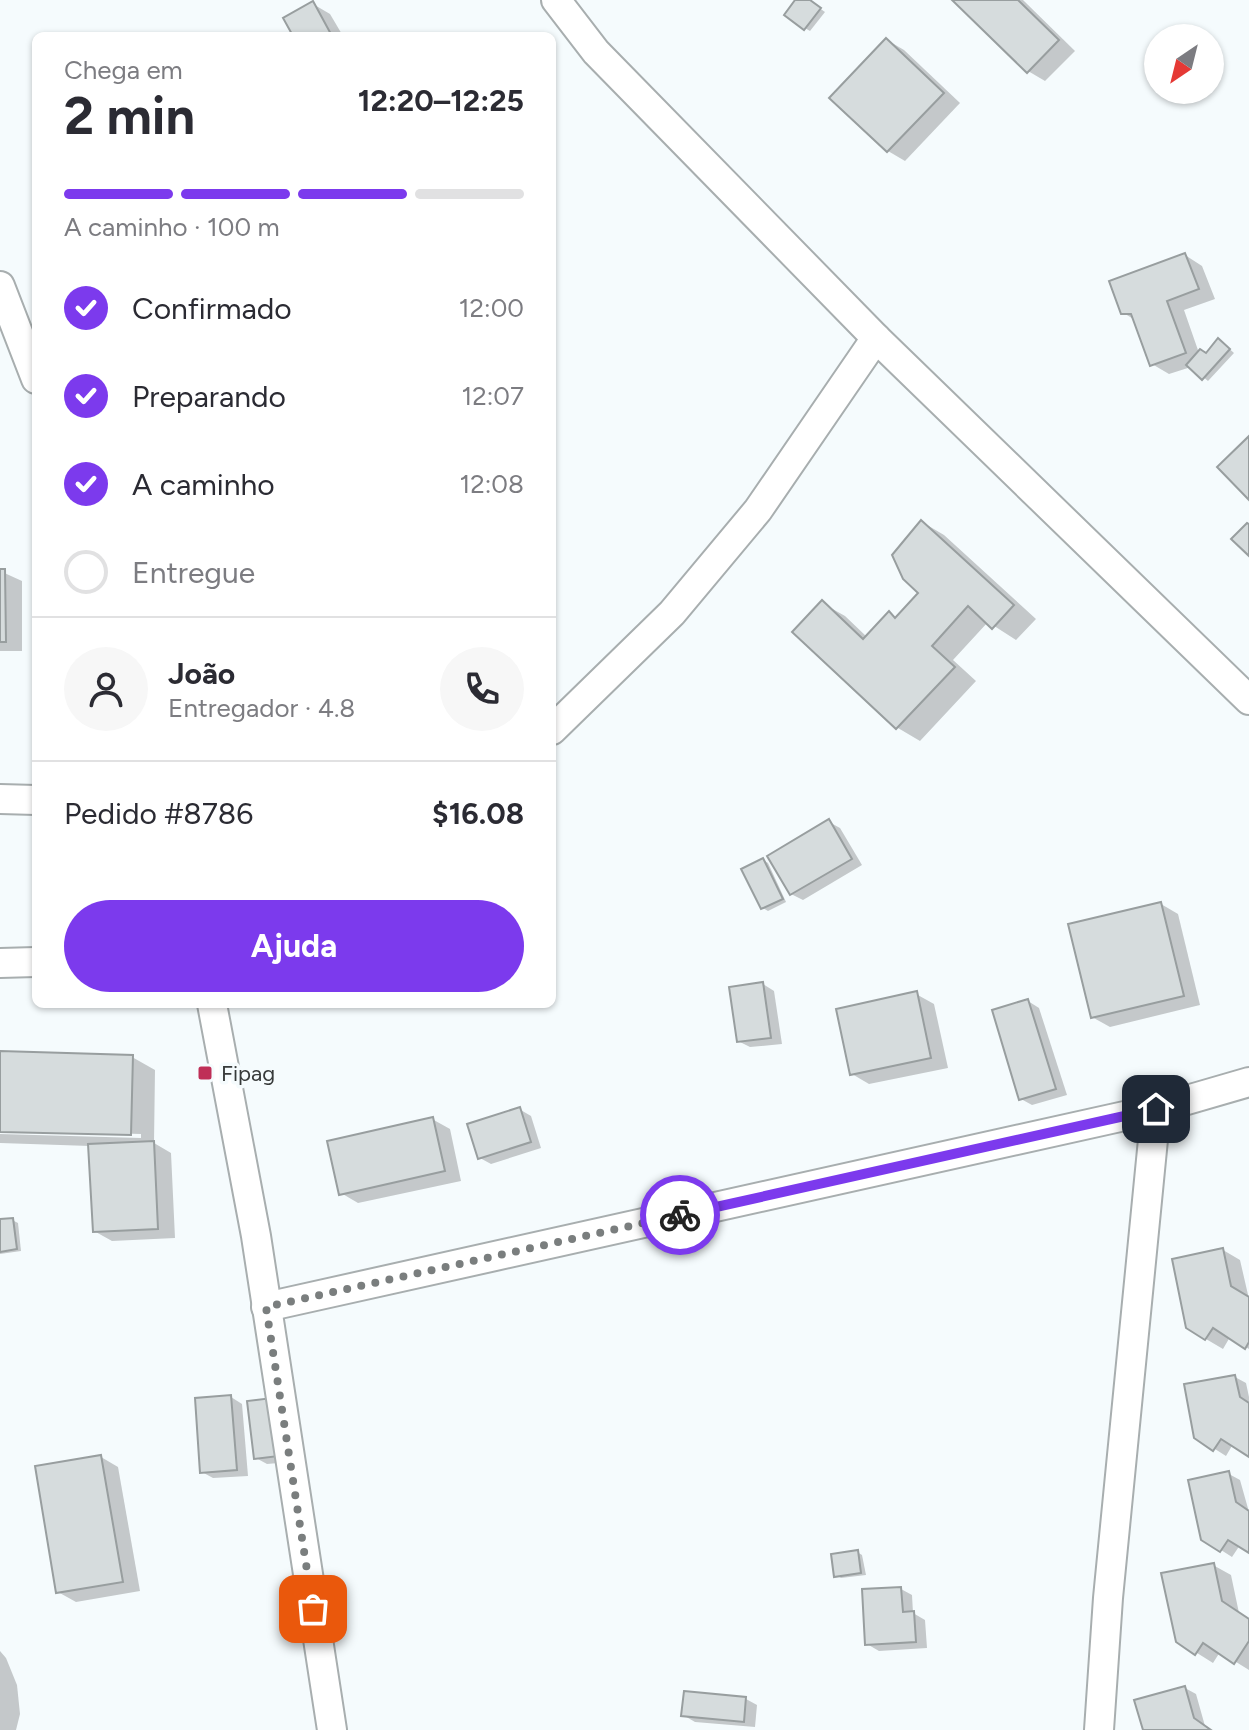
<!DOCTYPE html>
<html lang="pt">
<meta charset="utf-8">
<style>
:root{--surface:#fff;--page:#f7f7f7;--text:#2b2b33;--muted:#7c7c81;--line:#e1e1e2;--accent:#7c3aed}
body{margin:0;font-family:Figtree,sans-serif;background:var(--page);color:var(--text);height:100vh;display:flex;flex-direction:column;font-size:30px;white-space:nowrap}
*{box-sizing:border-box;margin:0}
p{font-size:26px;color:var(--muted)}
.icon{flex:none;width:44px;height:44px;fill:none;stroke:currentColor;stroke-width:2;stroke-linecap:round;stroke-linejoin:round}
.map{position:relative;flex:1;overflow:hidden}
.side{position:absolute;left:32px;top:32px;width:524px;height:976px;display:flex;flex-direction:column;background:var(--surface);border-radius:12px;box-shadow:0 2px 6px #0004}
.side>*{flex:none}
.needle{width:52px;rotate:215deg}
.controls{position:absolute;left:1144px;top:24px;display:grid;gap:16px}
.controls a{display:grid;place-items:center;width:80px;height:80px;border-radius:50%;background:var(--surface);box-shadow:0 2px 6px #0004;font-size:40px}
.pin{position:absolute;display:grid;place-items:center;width:68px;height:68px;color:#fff;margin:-34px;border-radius:16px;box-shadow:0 4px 12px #0006}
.courier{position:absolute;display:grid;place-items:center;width:80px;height:80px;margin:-40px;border:6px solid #7c3aed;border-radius:50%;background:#fff;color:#222;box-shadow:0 2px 10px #0007}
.headline em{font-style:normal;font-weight:700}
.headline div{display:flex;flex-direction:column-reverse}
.headline{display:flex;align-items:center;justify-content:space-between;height:136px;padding:0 32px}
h1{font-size:52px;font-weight:700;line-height:60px}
.bar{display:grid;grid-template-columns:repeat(4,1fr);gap:12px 8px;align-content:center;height:96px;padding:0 32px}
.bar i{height:10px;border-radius:6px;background:var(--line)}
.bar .current{background:var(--accent)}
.bar p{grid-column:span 4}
.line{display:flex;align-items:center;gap:20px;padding:0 32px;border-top:2px solid var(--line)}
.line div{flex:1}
.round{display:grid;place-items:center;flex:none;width:84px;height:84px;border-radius:42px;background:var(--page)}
ol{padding:0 32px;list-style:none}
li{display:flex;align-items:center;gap:24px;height:88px}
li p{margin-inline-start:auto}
li .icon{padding:8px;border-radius:50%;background:var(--accent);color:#fff;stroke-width:4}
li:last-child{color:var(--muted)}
li i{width:44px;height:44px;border:4px solid var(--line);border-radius:50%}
.cta{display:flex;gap:16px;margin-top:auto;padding:16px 32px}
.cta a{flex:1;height:92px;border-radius:48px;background:var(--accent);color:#fff;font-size:32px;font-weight:700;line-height:92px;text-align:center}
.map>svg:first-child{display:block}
.shadow{fill:#0003}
.building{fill:#d6dcdd;stroke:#989e9f;stroke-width:2}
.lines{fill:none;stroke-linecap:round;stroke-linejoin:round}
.minor-casing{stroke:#a8aeaf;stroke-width:32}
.minor{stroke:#fff;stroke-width:28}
.done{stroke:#7a7e7e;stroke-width:8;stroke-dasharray:0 14.4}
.route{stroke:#7c3aed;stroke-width:10}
.poi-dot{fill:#bf2f57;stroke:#f5fbfd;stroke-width:3}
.labels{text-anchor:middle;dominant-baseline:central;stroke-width:7;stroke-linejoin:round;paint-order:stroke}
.poi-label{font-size:22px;fill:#373a3a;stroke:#f5fbfd;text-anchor:start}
</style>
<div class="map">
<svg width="1249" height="1730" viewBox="0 0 1249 1730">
<rect width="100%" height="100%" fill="#f5fbfd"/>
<!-- shadow -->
<g class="shadow">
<path d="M797 0H808L825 12 810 31 805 28Z"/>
<path d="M955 0H1023L1075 51 1045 81 1028 71Z"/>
<path d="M313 4 330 14 343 36H295Z"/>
<path d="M887 40 904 50 960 103 905 161 888 151Z"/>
<path d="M1185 255 1202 266 1215 299 1184 310 1199 353 1207 355 1224 344 1234 353 1208 381 1191 367 1169 374 1152 364 1135 320 1122 312Z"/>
<path d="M922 522 944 535 1036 619 1016 640 988 622 953 660 976 681 920 741 898 728 795 632 822 603 845 616 867 637 889 614 897 618 921 593Z"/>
<path d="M0 571 22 581V651H0Z"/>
<path d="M829 822 840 828 862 865 803 900 791 894Z"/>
<path d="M763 860 768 863 786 902 768 911 763 908Z"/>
<path d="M1161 904 1178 914 1200 1005 1110 1027 1092 1017Z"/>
<path d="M763 984 774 991 782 1044 750 1047 738 1041Z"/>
<path d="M916 994 934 1004 948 1068 869 1084 852 1074Z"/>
<path d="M1028 1001 1039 1008 1067 1095 1032 1105 1021 1099Z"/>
<path d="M0 1053 132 1057 155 1070 154 1143 171 1153 175 1238 112 1241 94 1231 90 1146 0 1143V1134L141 1138V1134L0 1130Z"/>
<path d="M519 1109 531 1116 541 1148 491 1164 480 1158Z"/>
<path d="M432 1119 450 1129 461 1181 358 1203 341 1193Z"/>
<path d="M12 1220 18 1223 21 1251 0 1254V1221Z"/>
<path d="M1223 1250 1240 1260 1249 1299V1349L1230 1337 1223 1349 1206 1339Z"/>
<path d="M1235 1377 1246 1383 1249 1397V1455L1233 1444 1226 1456 1196 1437Z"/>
<path d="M231 1397 242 1404 248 1476 213 1478 202 1472Z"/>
<path d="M249 1403 290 1462 267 1464 256 1458Z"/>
<path d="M101 1457 118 1467 140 1591 76 1602 58 1592Z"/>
<path d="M1229 1474 1240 1480 1249 1512V1551L1240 1545 1232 1557 1221 1550Z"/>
<path d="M857 1552 862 1555 866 1575 841 1578 836 1575Z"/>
<path d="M1213 1565 1231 1575 1239 1613 1249 1620V1670L1220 1652 1213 1663 1178 1641Z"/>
<path d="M901 1589 912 1595 913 1613 925 1620 927 1648 879 1651 867 1644Z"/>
<path d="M0 1651 6 1658 17 1685 20 1714 16 1730H0Z"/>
<path d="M1185 1688 1196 1694 1205 1726 1211 1730H1145Z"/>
<path d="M746 1699 757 1705 755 1727 695 1722 683 1715Z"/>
</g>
<!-- building -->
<g class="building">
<path d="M795 0H810L821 8 804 30 784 15Z"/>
<path d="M952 0H1018L1059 40 1027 73Z"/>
<path d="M313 1 332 36H293L283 18Z"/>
<path d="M886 38 944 93 887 152 829 98Z"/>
<path d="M1185 253 1199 289 1167 301 1186 353 1150 366 1131 314H1121L1109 281Z"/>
<path d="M1218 338 1230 349 1202 380 1186 365 1200 349 1206 353Z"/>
<path d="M1249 436V500L1217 467Z"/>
<path d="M921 520 1014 605 992 629 968 606 932 646 955 667 896 729 792 632 822 600 863 639 889 611 895 618 918 593 903 579 892 555Z"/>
<path d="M1247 523 1249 524V556L1231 539Z"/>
<path d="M0 569H5L6 642H0Z"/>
<path d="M829 819 852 859 790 895 767 856Z"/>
<path d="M763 858 783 899 761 909 741 869Z"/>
<path d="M1161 902 1184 996 1091 1018 1068 924Z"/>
<path d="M763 982 771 1038 737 1042 729 987Z"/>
<path d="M917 991 931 1058 850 1075 836 1009Z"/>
<path d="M1028 999 1056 1089 1019 1100 992 1010Z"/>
<path d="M0 1051 133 1055 131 1135 0 1132Z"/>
<path d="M520 1107 531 1142 478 1159 467 1124Z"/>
<path d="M433 1117 445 1171 339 1195 327 1141Z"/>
<path d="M154 1141 158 1229 93 1232 88 1144Z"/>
<path d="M13 1218 17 1249 0 1252V1219Z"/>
<path d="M1223 1248 1231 1286 1249 1297V1342L1245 1349 1213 1328 1205 1340 1186 1328 1172 1259Z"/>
<path d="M1235 1375 1240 1397 1249 1403V1457L1221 1439 1213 1451 1194 1438 1184 1384Z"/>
<path d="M231 1395 237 1470 200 1473 195 1398Z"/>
<path d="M272 1398 279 1456 254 1459 247 1401Z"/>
<path d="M101 1455 123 1582 56 1593 35 1466Z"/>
<path d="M1229 1471 1236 1502 1249 1511V1553L1228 1540 1220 1552 1201 1540 1188 1480Z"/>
<path d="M858 1550 861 1573 834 1577 831 1554Z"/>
<path d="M1214 1563 1222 1601 1249 1619V1641L1234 1664 1203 1643 1195 1655 1176 1642 1161 1573Z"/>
<path d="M901 1587 903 1612 914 1611 916 1642 865 1645 862 1589Z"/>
<path d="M1185 1686 1194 1718 1211 1730H1143L1134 1700Z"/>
<path d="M684 1691 746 1697 744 1722 681 1716Z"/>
</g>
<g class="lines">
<defs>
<g id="minor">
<path d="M556 0 596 52 876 338 1249 700"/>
<path d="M0 286 36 379"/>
<path d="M552 730 672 613 758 510 876 338"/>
<path d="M0 799 36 800"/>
<path d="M0 963 36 962"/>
<path d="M212 1004 256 1236 332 1730"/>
<path d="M266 1307 1156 1109 1249 1082"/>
<path d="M1099 1730 1108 1598 1156 1109"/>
</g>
</defs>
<!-- minor casing -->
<use href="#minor" class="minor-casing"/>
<!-- minor -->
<use href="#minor" class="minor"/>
</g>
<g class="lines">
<!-- done -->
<path class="done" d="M313 1609 266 1307 680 1215"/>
<!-- route -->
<path class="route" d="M680 1215 1156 1109"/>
</g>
<!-- markers -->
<rect class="poi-dot" x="197" y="1065" width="16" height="16" rx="4"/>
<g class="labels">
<!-- poi labels -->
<g class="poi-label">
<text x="221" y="1073">Fipag</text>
</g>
</g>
</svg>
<div class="controls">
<a><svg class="needle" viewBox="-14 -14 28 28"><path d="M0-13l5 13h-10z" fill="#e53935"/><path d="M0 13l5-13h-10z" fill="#7c7c81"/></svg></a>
</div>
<div class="pin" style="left:313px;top:1609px;background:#ea580c"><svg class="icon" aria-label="bag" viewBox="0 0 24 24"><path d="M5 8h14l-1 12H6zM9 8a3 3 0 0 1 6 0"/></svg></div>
<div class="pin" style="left:1156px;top:1109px;background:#1f2937"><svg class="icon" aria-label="home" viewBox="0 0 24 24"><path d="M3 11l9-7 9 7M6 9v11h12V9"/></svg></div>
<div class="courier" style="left:680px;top:1215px"><svg class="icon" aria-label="bike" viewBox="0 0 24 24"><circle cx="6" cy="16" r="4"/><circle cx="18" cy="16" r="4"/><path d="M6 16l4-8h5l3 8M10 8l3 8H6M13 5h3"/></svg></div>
<section class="side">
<div class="headline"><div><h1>2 min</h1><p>Chega em</p></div><em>12:20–12:25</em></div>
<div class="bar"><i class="current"></i><i class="current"></i><i class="current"></i><i></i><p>A caminho · 100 m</p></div>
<ol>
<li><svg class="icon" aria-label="check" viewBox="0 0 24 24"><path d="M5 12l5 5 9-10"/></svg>Confirmado<p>12:00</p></li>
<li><svg class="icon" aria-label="check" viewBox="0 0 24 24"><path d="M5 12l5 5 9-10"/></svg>Preparando<p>12:07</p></li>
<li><svg class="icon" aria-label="check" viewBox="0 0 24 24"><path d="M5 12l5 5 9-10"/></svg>A caminho<p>12:08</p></li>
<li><i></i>Entregue</li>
</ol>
<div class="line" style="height:144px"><a class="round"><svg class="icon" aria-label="person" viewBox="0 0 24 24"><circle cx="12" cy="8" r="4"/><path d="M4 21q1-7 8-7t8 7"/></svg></a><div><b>João</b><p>Entregador · 4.8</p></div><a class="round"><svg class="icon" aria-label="phone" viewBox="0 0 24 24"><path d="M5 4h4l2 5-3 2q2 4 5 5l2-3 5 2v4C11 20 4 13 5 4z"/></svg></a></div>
<div class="line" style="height:104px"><div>Pedido #8786</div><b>$16.08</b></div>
<div class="cta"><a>Ajuda</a></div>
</section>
</div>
